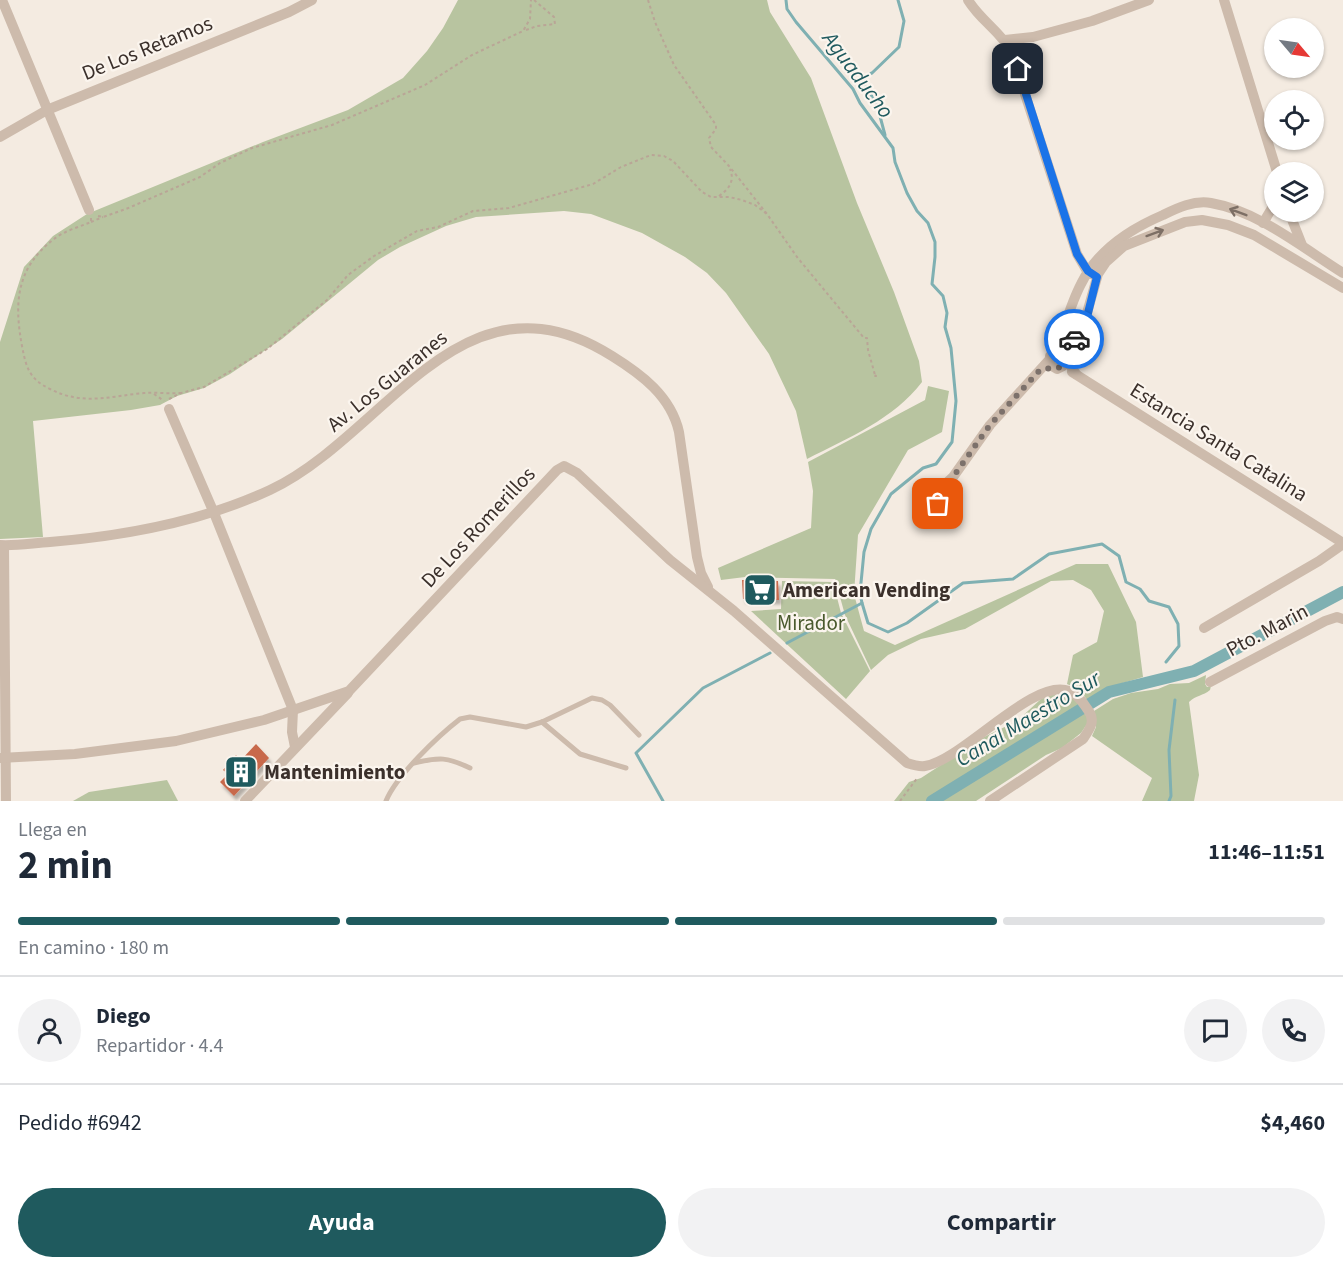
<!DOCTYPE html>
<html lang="es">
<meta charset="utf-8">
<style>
:root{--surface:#fff;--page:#f2f2f3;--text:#1f2937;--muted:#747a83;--line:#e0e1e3;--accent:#1f5a5e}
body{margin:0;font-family:"Source Sans 3",sans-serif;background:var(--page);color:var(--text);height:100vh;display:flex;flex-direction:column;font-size:22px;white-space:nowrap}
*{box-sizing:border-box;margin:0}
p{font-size:20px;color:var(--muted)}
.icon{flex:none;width:33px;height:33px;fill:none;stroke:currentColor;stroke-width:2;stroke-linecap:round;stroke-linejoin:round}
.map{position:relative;height:801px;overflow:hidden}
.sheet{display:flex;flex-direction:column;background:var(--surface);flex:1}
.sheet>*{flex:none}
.needle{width:39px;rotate:119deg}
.fabs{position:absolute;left:1264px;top:18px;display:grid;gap:12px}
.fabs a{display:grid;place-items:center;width:60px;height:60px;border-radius:50%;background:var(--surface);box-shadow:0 2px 4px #0004;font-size:30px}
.pin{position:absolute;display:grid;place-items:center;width:51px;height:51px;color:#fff;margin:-26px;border-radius:12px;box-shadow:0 3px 9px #0006}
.courier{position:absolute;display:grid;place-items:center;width:60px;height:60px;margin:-30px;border:4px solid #1a73e8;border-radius:50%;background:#fff;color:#222;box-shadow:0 2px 8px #0007}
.overview em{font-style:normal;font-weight:700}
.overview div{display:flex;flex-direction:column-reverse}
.overview{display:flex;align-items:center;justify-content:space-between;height:102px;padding:0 18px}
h1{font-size:39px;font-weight:700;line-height:45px}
.bar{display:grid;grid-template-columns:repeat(4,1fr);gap:9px 6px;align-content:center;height:72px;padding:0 18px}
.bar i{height:8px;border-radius:4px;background:var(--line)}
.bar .selected{background:var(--accent)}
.bar p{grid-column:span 4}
.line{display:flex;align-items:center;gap:15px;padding:0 18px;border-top:2px solid var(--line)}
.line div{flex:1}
.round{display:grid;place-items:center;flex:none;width:63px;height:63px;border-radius:32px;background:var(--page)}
.button{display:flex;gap:12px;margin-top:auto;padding:12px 18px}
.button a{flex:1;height:69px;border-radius:36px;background:var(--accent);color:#fff;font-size:24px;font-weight:700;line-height:69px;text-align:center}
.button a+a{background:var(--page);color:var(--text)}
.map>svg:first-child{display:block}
.green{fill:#b8c4a0}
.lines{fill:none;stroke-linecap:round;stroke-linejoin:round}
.stream{stroke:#7fb0b2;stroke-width:3}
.canal{stroke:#7fb0b2;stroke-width:12}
.building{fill:#c8694b;filter:url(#shadow)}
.path{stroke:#b9a596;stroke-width:2;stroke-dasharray:3 3;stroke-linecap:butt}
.lane{stroke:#cdbbac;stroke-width:5}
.street{stroke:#cdbbac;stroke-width:10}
.oneway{stroke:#7d6f65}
.done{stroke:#7c716b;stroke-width:6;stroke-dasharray:0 10.8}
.route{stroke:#1a73e8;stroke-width:8}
.labels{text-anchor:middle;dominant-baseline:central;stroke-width:4.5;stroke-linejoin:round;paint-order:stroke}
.street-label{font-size:21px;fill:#3b302b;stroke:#fbf5ee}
.poi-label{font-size:21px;font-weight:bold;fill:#3b302b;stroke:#fbf5ee;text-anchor:start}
.park-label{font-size:21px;fill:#4a5a2e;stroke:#fbf5ee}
.water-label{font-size:22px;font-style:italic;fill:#1f5a5e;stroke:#fbf5ee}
</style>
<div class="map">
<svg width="1343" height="801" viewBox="0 0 1343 801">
<defs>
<filter id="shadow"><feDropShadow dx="2.5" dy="4.5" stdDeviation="1.5" flood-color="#0004"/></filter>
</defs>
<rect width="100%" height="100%" fill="#f4ebe1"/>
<!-- green -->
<g class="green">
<path d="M458 0H767L770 12 811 78 857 203 894 292 919 361 922 382C894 419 848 438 807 459L796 411 769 354 726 293 707 273 685 257 642 233 591 214 564 211 476 217 446 226 400 247 378 260 282 339 230 374 204 388 177 396 160 405 131 410 33 421 43 537 0 539V342L24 267 53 236 87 214 263 142 348 110 403 78 427 51 443 28Z"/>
<path d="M928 386 949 391 942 432 908 450 858 535 854 594 864 631 895 645 1076 564H1108L1136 622 1143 677 1106 688 1087 700 1080 690 1067 684 1073 655 1097 642 1104 611 1091 590 1073 580 1051 581 965 629 921 639 888 655 871 670 845 615 835 579 745 577 721 580 718 568 811 528 813 491 808 462 925 400Z"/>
<path d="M782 581 833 582 841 613 870 671 846 699 751 611 781 609Z"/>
<path d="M1206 675 1205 684 1207 687 1211 686 1210 690C1203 696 1196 695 1189 702L1199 775 1194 801H1142L1152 778 1092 736 1096 727 1094 711 1113 699 1131 693 1158 689 1170 684 1189 683Z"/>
<path d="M1052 694 1069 695 1078 701 1087 715V724L1081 733 1062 748 1046 755 976 801H894L909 782 921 778 984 737 1017 721 1041 699Z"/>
<path d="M167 780 178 801H73L89 792Z"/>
</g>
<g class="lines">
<!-- stream -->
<g class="stream">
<path d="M786 0 787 9 796 22 853 89 860 103 893 148 895 162 907 193 917 211 928 223 935 242V257L932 284 943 296 947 313 945 327 951 348 956 401 952 442 936 464 923 468 891 494 871 529 864 552 860 593 862 603"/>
<path d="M885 135 877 105 864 83 865 76 872 73 899 47 904 21 898 0"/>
<path d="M787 643 862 603 868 623 888 632 907 623 963 583 1013 579 1049 554 1102 544 1119 556 1126 582 1140 589 1149 601 1169 607 1178 624 1179 646 1166 662"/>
<path d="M663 801 636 753 703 688 770 653"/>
<path d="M1169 801 1171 796 1169 750 1175 700"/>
</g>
<!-- canal -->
<path class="canal" d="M932 801 1109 692 1194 671 1343 592"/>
</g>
<!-- building -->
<g class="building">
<path d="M742 580 778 581 779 600 743 599Z"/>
<path d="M256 744 269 758 234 796 220 782 228 774 223 770 236 755 241 760Z"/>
</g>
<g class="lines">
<!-- path -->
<g class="path">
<path d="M648 0 655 22 674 65 716 125V129L709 138 711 147 729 166 767 214 797 257 864 338H867L868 350 875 375"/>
<path d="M526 30 537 26 555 24 554 17 534 0"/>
<path d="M719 196C729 189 735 181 730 169"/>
<path d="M98 216 103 217 126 209 200 177 220 163 252 148 332 125 425 85 472 55 523 31 530 19 531 0"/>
<path d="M91 218V222C79 227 64 231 54 239 16 268 14 303 22 346 26 367 29 379 50 389 83 406 111 396 144 393 156 392 169 394 181 393"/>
<path d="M91 222 103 217"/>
<path d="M875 375 876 376H874Z"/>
<path d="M154 394 164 401"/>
<path d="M169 399 181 393 204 387 267 349 327 300 348 275 374 256 417 231 438 227 473 211 509 208 593 184 621 167 651 155 664 156 673 161 702 192 711 197H729L742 200 755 205 767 214"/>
<path d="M900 801 918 777"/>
</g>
<!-- lane -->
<g class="lane">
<path d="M542 722 580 754 626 768"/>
<path d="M414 763C440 757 447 757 470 768"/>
<path d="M386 801C396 776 438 736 460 719L470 717 526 727 542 722 592 698 602 700 610 705 639 735"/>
</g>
<!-- street -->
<g class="street">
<path d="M2 0 89 210"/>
<path d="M968 0C981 21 1000 31 1011 51L1077 254 1087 271 1091 274"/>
<path d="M1224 0 1277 172"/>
<path d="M1005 40 1033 37 1092 21 1149 0"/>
<path d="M0 137 47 110 289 12 312 0"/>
<path d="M1289 212 1302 245"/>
<path d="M1263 223 1275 203"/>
<path d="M1055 352H1061L1066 359 1063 366 1057 369 1050 365V356L1055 352C1064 330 1070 305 1081 284 1097 251 1130 229 1163 215 1177 208 1194 200 1211 203 1258 211 1303 248 1343 273"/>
<path d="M1072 372 1343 543"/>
<path d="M1076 374 1066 359 1087 313 1098 274 1106 262 1124 246 1185 222 1202 220 1228 225 1254 235 1343 288"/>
<path d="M169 409 214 513 293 710 292 732 295 747"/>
<circle cx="942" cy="497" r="8"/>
<path d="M940 489 953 477 990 425 1049 360"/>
<path d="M0 545C16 546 33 543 50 542 125 536 201 522 270 490 387 435 462 261 612 356 641 374 671 396 679 432L697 557 701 573 708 587"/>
<path d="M4 546 6 801"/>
<path d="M1204 628 1319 561 1343 544"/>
<path d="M1210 682 1325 621 1337 617 1343 619"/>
<path d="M0 758 75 754 176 741 264 720 349 691 557 470 564 466 577 473 670 560 734 611 907 763C913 765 919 767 925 766 963 760 1033 677 1069 691 1078 694 1083 703 1088 710 1096 721 1090 729 1083 739L990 801"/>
<path d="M245 801 348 693"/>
</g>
</g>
<!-- one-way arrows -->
<defs><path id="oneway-shaft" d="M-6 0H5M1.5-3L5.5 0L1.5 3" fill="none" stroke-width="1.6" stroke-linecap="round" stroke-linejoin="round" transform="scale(1.5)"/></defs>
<g class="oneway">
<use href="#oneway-shaft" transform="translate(1238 212) rotate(-159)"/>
<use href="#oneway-shaft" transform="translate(1155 233) rotate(-20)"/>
</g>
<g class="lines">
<!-- done -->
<path class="done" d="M938 504 944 505 950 500 953 477 990 425 1040 370C1048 367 1056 370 1063 366L1074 339"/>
<!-- route -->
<path class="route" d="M1018 69 1077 254 1088 271 1097 277 1088 313 1074 339"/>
</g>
<!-- icons -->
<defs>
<symbol id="supermarket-square" viewBox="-11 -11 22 22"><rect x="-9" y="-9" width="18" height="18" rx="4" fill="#1f5a5e" stroke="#fbf5ee"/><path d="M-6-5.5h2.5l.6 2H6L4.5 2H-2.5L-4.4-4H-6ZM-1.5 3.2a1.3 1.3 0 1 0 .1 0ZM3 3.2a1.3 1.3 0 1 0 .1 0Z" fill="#fff"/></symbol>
<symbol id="building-square" viewBox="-11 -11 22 22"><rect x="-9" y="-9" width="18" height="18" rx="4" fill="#1f5a5e" stroke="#fbf5ee"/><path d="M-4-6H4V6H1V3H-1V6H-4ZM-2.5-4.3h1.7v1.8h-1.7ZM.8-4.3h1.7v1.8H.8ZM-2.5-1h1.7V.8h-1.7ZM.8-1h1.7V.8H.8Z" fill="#fff"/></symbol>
</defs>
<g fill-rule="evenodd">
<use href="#supermarket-square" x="741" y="571" width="38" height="38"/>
<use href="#building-square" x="222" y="753" width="38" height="38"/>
</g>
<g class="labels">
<!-- street labels -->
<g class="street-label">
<text transform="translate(147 48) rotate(-22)">De Los Retamos</text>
<text transform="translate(387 381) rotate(-39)">Av. Los Guaranes</text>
<text transform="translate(1219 442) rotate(32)">Estancia Santa Catalina</text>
<text transform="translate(478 527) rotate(-47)">De Los Romerillos</text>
<text transform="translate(1267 630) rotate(-28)">Pto. Marin</text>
</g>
<!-- poi labels -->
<g class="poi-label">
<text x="783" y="590">American Vending</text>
<text x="264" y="772">Mantenimiento</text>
</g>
<!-- park labels -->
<g class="park-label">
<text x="811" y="623">Mirador</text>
</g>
<!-- water labels -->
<g class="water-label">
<text transform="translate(858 75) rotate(53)">Aguaducho</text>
<text transform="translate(1028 719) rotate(-31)">Canal Maestro Sur</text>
</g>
</g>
</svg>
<div class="fabs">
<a><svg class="needle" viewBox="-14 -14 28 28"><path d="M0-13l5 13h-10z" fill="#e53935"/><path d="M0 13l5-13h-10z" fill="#747a83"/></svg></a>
<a><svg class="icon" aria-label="locate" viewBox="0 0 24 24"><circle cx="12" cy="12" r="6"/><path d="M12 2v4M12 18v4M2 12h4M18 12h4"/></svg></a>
<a><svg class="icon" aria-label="layers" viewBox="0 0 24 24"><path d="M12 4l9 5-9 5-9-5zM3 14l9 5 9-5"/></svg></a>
</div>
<div class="pin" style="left:938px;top:504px;background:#ea580c"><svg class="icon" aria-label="bag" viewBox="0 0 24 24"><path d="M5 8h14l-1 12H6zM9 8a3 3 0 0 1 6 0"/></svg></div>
<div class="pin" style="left:1018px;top:69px;background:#1f2937"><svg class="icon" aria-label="home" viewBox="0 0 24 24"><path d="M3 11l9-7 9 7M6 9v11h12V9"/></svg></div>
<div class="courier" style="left:1074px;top:339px"><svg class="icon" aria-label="car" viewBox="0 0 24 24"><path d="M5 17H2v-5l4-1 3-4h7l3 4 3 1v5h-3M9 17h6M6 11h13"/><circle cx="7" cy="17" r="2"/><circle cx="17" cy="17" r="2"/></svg></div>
</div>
<section class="sheet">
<div class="overview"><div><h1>2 min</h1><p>Llega en</p></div><em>11:46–11:51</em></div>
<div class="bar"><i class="selected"></i><i class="selected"></i><i class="selected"></i><i></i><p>En camino · 180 m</p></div>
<div class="line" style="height:108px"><a class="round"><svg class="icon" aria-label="person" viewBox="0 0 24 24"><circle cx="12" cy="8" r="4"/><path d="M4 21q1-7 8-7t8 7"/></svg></a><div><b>Diego</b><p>Repartidor · 4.4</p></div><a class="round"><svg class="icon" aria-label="chat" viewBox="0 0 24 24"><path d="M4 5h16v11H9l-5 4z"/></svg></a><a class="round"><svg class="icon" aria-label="phone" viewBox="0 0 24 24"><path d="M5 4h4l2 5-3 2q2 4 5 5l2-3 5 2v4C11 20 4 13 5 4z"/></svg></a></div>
<div class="line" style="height:78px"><div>Pedido #6942</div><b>$4,460</b></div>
<div class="button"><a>Ayuda</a><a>Compartir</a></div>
</section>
